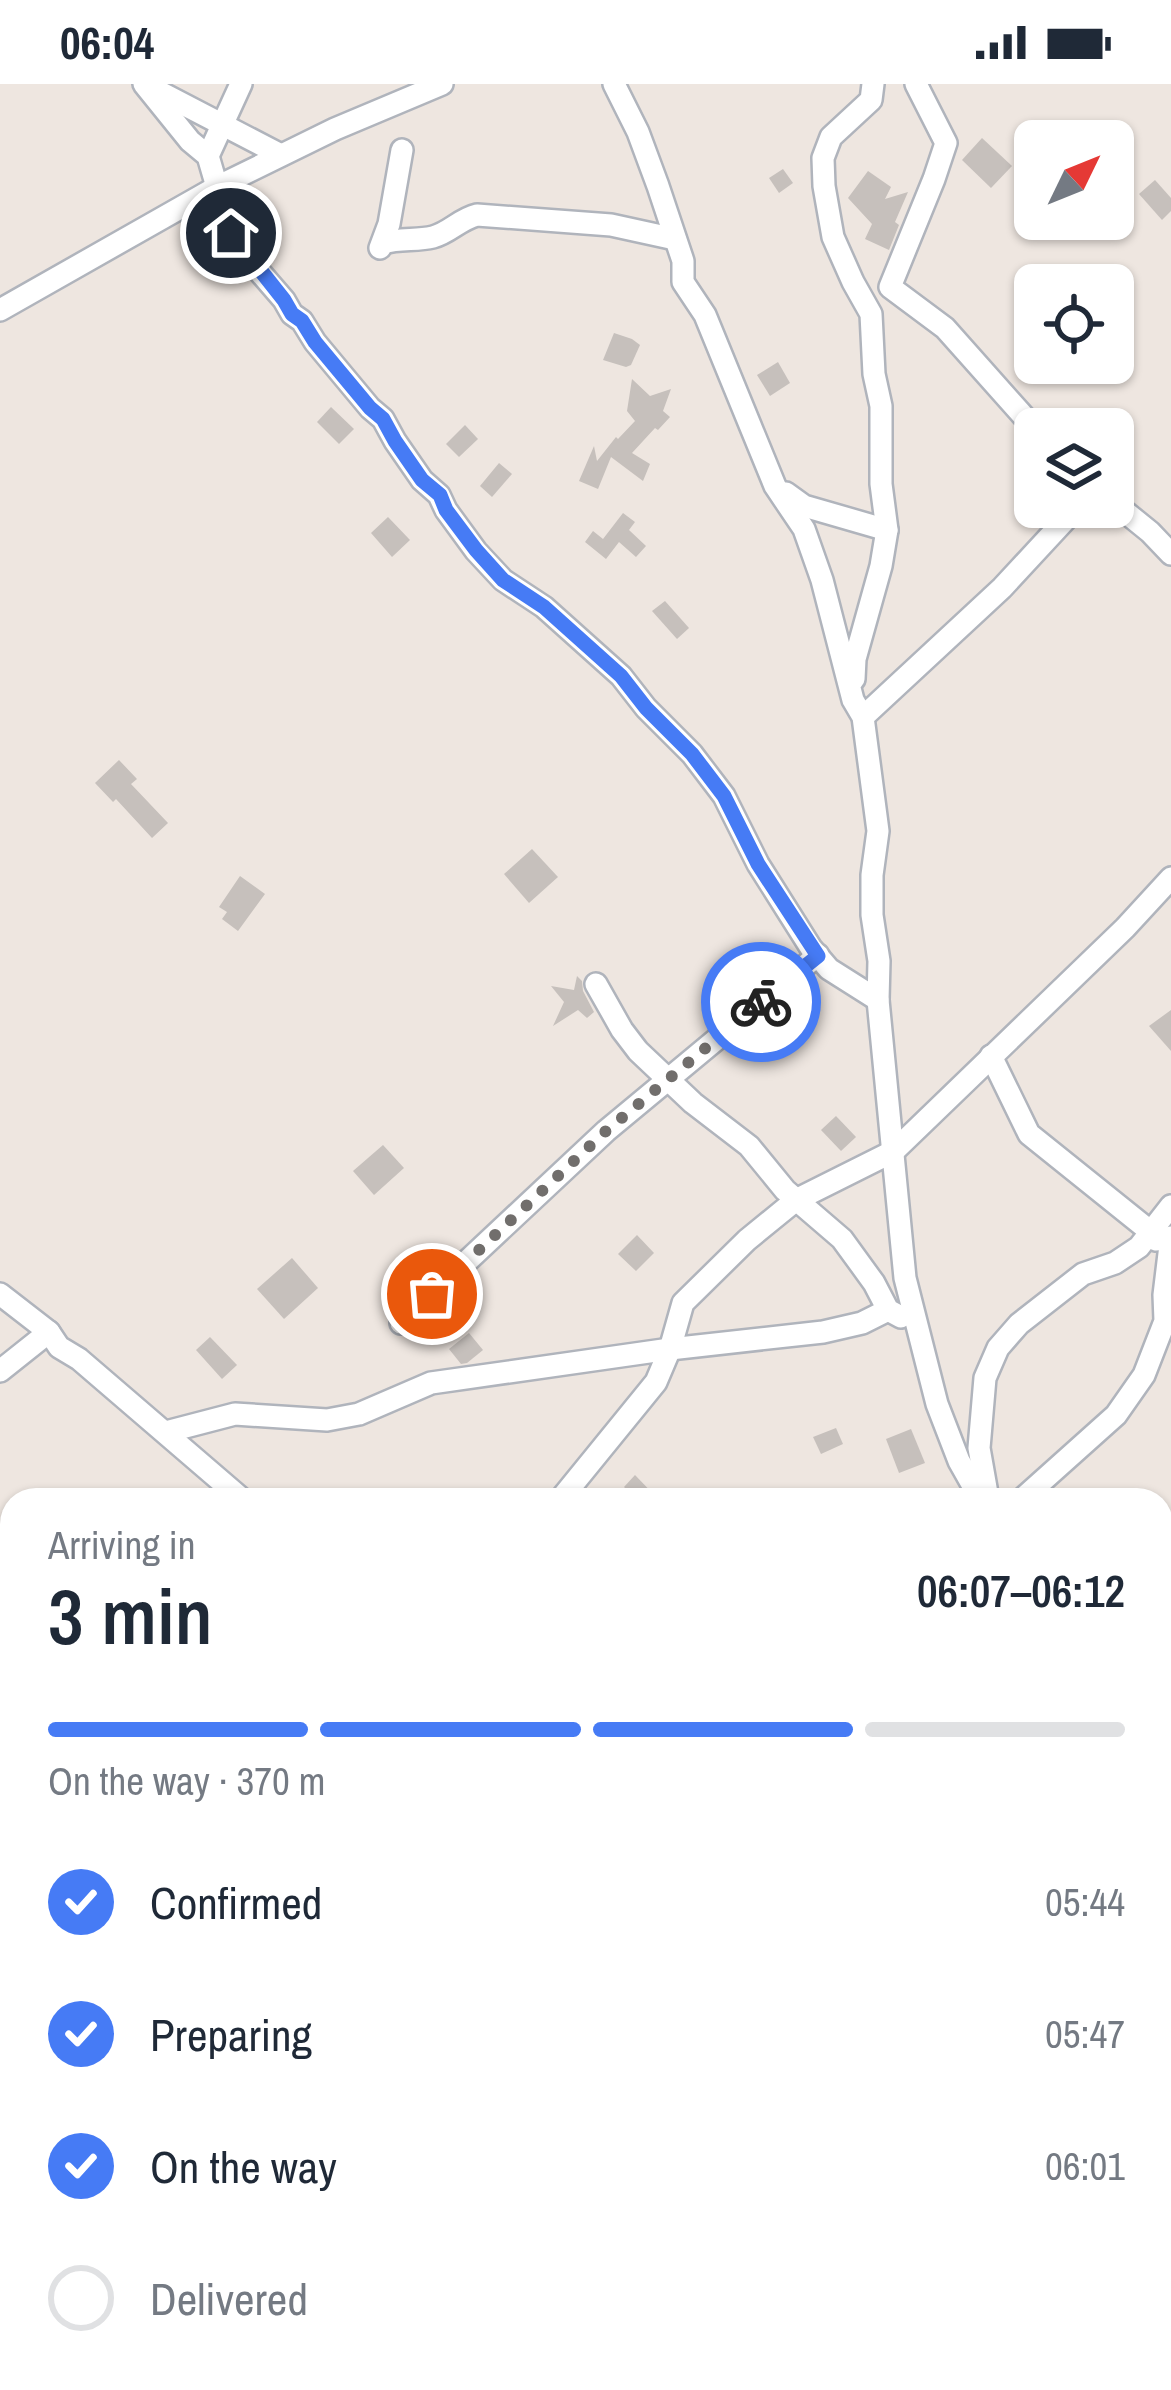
<!DOCTYPE html>
<meta charset="utf-8">
<style>
:root{--surface:#fff;--page:#f6f6f7;--text:#1f2937;--muted:#747a83;--line:#e0e1e3;--accent:#467bf5}
body{margin:0;font-family:"Archivo Narrow",sans-serif;background:var(--page);color:var(--text);height:100vh;display:flex;flex-direction:column;font-size:45px;white-space:nowrap}
*{box-sizing:border-box;margin:0}
p{font-size:39px;color:var(--muted)}
.icon{flex:none;width:66px;height:66px;fill:none;stroke:currentColor;stroke-width:2;stroke-linecap:round;stroke-linejoin:round}
.map{position:relative;flex:1;overflow:hidden}
.sheet{position:absolute;left:0px;top:1404px;width:1173px;height:903px;display:flex;flex-direction:column;background:var(--surface);border-radius:36px 36px 0 0;box-shadow:0 3px 9px #0004}
.sheet>*{flex:none}
.needle{width:78px;rotate:47deg}
.controls{position:absolute;left:1014px;top:36px;display:grid;gap:24px}
.controls a{display:grid;place-items:center;width:120px;height:120px;border-radius:18px;background:var(--surface);box-shadow:0 3px 9px #0004;font-size:60px}
.pin{position:absolute;display:grid;place-items:center;width:102px;height:102px;color:#fff;margin:-51px;border:6px solid #fff;border-radius:50%;box-shadow:0 3px 12px #0007}
.courier{position:absolute;display:grid;place-items:center;width:120px;height:120px;margin:-60px;border:9px solid #467bf5;border-radius:50%;background:#fff;color:#222;box-shadow:0 3px 15px #0007}
.headline em{font-style:normal;font-weight:600}
.headline div{display:flex;flex-direction:column-reverse}
.headline{display:flex;align-items:center;justify-content:space-between;height:204px;padding:0 48px}
h1{font-size:78px;font-weight:600;line-height:90px}
.bar{display:grid;grid-template-columns:repeat(4,1fr);gap:18px 12px;align-content:center;height:144px;padding:0 48px}
.bar i{height:15px;border-radius:9px;background:var(--line)}
.bar .current{background:var(--accent)}
.bar p{grid-column:span 4}
ol{padding:0 48px;list-style:none}
li{display:flex;align-items:center;gap:36px;height:132px}
li p{margin-inline-start:auto}
li .icon{padding:12px;border-radius:50%;background:var(--accent);color:#fff;stroke-width:4}
li:last-child{color:var(--muted)}
li i{width:66px;height:66px;border:6px solid var(--line);border-radius:50%}
.status{display:flex;justify-content:space-between;align-items:center;height:84px;padding:0 60px;background:var(--surface);direction:ltr}
.status svg{height:33px;fill:currentColor}
.map>svg:first-child{display:block}
.building{fill:#c6c0bc}
.lines{fill:none;stroke-linecap:round;stroke-linejoin:round}
.minor-casing{stroke:#b0b4bc;stroke-width:26}
.minor{stroke:#fff;stroke-width:21}
.done{stroke:#716e6c;stroke-width:12;stroke-dasharray:0 21.6}
.route{stroke:#467bf5;stroke-width:15}
</style>
<div class="status"><b>06:04</b><svg viewBox="0 0 49 12"><path d="M0 12V9h3v3zM5 12V6h3v6zM10 12V3h3v9zM15 12V0h3v12zM26 1h20v11H26zM47 4h2v5h-2z"/></svg></div>
<div class="map">
<svg width="1171" height="2306" viewBox="0 0 1171 2306">
<rect width="100%" height="100%" fill="#eee6e0"/>
<!-- building -->
<g class="building">
<path d="M982 54 1012 82 991 104 962 76Z"/>
<path d="M783 85 793 99 779 109 769 94Z"/>
<path d="M868 87 891 103 885 115 908 108 895 138 899 141 889 166 865 155 872 140 848 114Z"/>
<path d="M1155 96 1171 114V127L1162 136 1139 110Z"/>
<path d="M614 249 632 255 640 261 631 281 626 283 603 276Z"/>
<path d="M778 278 790 299 770 312 757 291Z"/>
<path d="M632 295 650 312 671 305 663 327 670 333 658 346 655 344 632 369 650 380 643 397 611 373 598 405 579 397 594 362 597 377 616 353 618 355 635 337 627 327Z"/>
<path d="M331 323 354 345 339 360 317 338Z"/>
<path d="M465 341 478 355 459 373 446 360Z"/>
<path d="M499 379 512 390 492 413 480 402Z"/>
<path d="M623 429 635 438 629 446 646 462 636 473 619 458 606 475 585 458 593 447 603 455Z"/>
<path d="M388 433 410 456 392 473 371 449Z"/>
<path d="M665 517 689 544 677 555 652 527Z"/>
<path d="M119 676 137 695 131 700 168 739 152 754 116 715 113 718 95 699Z"/>
<path d="M532 765 558 793 529 819 504 790Z"/>
<path d="M240 792 265 810 238 847 222 835 227 828 219 823Z"/>
<path d="M577 892 582 897 583 907 594 928 587 934 578 926 553 942 564 918 551 902 574 906Z"/>
<path d="M1171 926V967L1149 942Z"/>
<path d="M836 1032 856 1053 841 1067 821 1046Z"/>
<path d="M383 1061 404 1084 374 1111 353 1087Z"/>
<path d="M637 1151 654 1169 636 1187 618 1170Z"/>
<path d="M292 1174 318 1204 284 1235 257 1205Z"/>
<path d="M469 1249 483 1266 467 1279 461 1280 449 1265Z"/>
<path d="M210 1253 237 1281 222 1295 196 1266Z"/>
<path d="M836 1344 843 1360 821 1370 813 1353Z"/>
<path d="M911 1345 925 1379 899 1389 886 1355Z"/>
<path d="M635 1391 659 1416H637L624 1403Z"/>
</g>
<g class="lines">
<defs>
<g id="minor">
<path d="M144 0 190 57 208 72 217 103 219 129 252 179 284 216 292 230 302 237 315 258 370 324 383 335 395 357 422 396 439 411 446 426 476 467 503 496 544 523 621 592 646 624 692 670 724 712 758 780 811 864 829 885 878 916"/>
<path d="M614 0 638 48 658 102 683 177V198L705 231 775 402 804 445 822 496 853 616 863 633 878 747 872 791V831L879 877 878 916 905 1194 937 1320 959 1377 981 1416"/>
<path d="M916 0 946 59 934 95 890 203 945 244 1035 345"/>
<path d="M150 3 281 71"/>
<path d="M208 72 241 0"/>
<path d="M383 159C400 154 417 157 433 153 449 149 460 135 477 131L611 141 675 155"/>
<path d="M380 164 389 140 402 66"/>
<path d="M0 226 217 103 335 45 442 0"/>
<path d="M786 409 804 422 887 446"/>
<path d="M1113 418 1150 448 1171 470"/>
<path d="M854 595 855 575 881 482 887 446 881 400V322L874 290 871 230 853 198 833 153 824 102 823 74 831 53 871 16 873 0"/>
<path d="M863 633 1002 504 1077 423"/>
<path d="M596 900 622 946 638 967 693 1019 749 1062 785 1106 842 1155 874 1199 888 1226 901 1233"/>
<path d="M991 972 1029 1050 1151 1148 1156 1156"/>
<path d="M0 1210 49 1248 59 1263 79 1275 243 1416"/>
<path d="M401 1239 606 1047 818 871"/>
<path d="M0 1287 49 1248"/>
<path d="M166 1348 235 1330 327 1336 359 1330 431 1299 670 1265 823 1248 862 1239 888 1226"/>
<path d="M988 1415 979 1364 985 1294 998 1264 1019 1240 1083 1190 1115 1179 1139 1163 1171 1122"/>
<path d="M560 1416 656 1298 670 1265 683 1219 747 1156 796 1116 894 1067 1125 844 1171 794"/>
<path d="M1021 1416 1116 1331 1144 1291 1165 1237 1164 1211 1171 1153"/>
<path d="M0 1690 12 1679"/>
<path d="M1161 1725 1171 1745"/>
<path d="M0 1726 12 1730"/>
<path d="M1161 1832 1171 1826"/>
<path d="M0 1883 10 1872"/>
<path d="M1161 1998 1171 2011"/>
<path d="M534 2306 549 2295"/>
</g>
</defs>
<!-- minor casing -->
<use href="#minor" class="minor-casing"/>
<!-- minor -->
<use href="#minor" class="minor"/>
</g>
<g class="lines">
<!-- done -->
<path class="done" d="M432 1210 606 1047 761 918"/>
<!-- route -->
<path class="route" d="M231 149 284 216 292 230 302 237 315 258 370 324 383 335 395 357 422 396 440 411 446 426 476 466 503 496 544 523 621 592 646 624 692 670 724 712 758 780 818 872 761 918"/>
</g>
</svg>
<div class="controls">
<a><svg class="needle" viewBox="-14 -14 28 28"><path d="M0-13l5 13h-10z" fill="#e53935"/><path d="M0 13l5-13h-10z" fill="#747a83"/></svg></a>
<a><svg class="icon" aria-label="locate" viewBox="0 0 24 24"><circle cx="12" cy="12" r="6"/><path d="M12 2v4M12 18v4M2 12h4M18 12h4"/></svg></a>
<a><svg class="icon" aria-label="layers" viewBox="0 0 24 24"><path d="M12 4l9 5-9 5-9-5zM3 14l9 5 9-5"/></svg></a>
</div>
<div class="pin" style="left:432px;top:1210px;background:#ea580c"><svg class="icon" aria-label="bag" viewBox="0 0 24 24"><path d="M5 8h14l-1 12H6zM9 8a3 3 0 0 1 6 0"/></svg></div>
<div class="pin" style="left:231px;top:149px;background:#1f2937"><svg class="icon" aria-label="home" viewBox="0 0 24 24"><path d="M3 11l9-7 9 7M6 9v11h12V9"/></svg></div>
<div class="courier" style="left:761px;top:918px"><svg class="icon" aria-label="bike" viewBox="0 0 24 24"><circle cx="6" cy="16" r="4"/><circle cx="18" cy="16" r="4"/><path d="M6 16l4-8h5l3 8M10 8l3 8H6M13 5h3"/></svg></div>
<section class="sheet">
<div class="headline"><div><h1>3 min</h1><p>Arriving in</p></div><em>06:07–06:12</em></div>
<div class="bar"><i class="current"></i><i class="current"></i><i class="current"></i><i></i><p>On the way · 370 m</p></div>
<ol>
<li><svg class="icon" aria-label="check" viewBox="0 0 24 24"><path d="M5 12l5 5 9-10"/></svg>Confirmed<p>05:44</p></li>
<li><svg class="icon" aria-label="check" viewBox="0 0 24 24"><path d="M5 12l5 5 9-10"/></svg>Preparing<p>05:47</p></li>
<li><svg class="icon" aria-label="check" viewBox="0 0 24 24"><path d="M5 12l5 5 9-10"/></svg>On the way<p>06:01</p></li>
<li><i></i>Delivered</li>
</ol>
</section>
</div>
